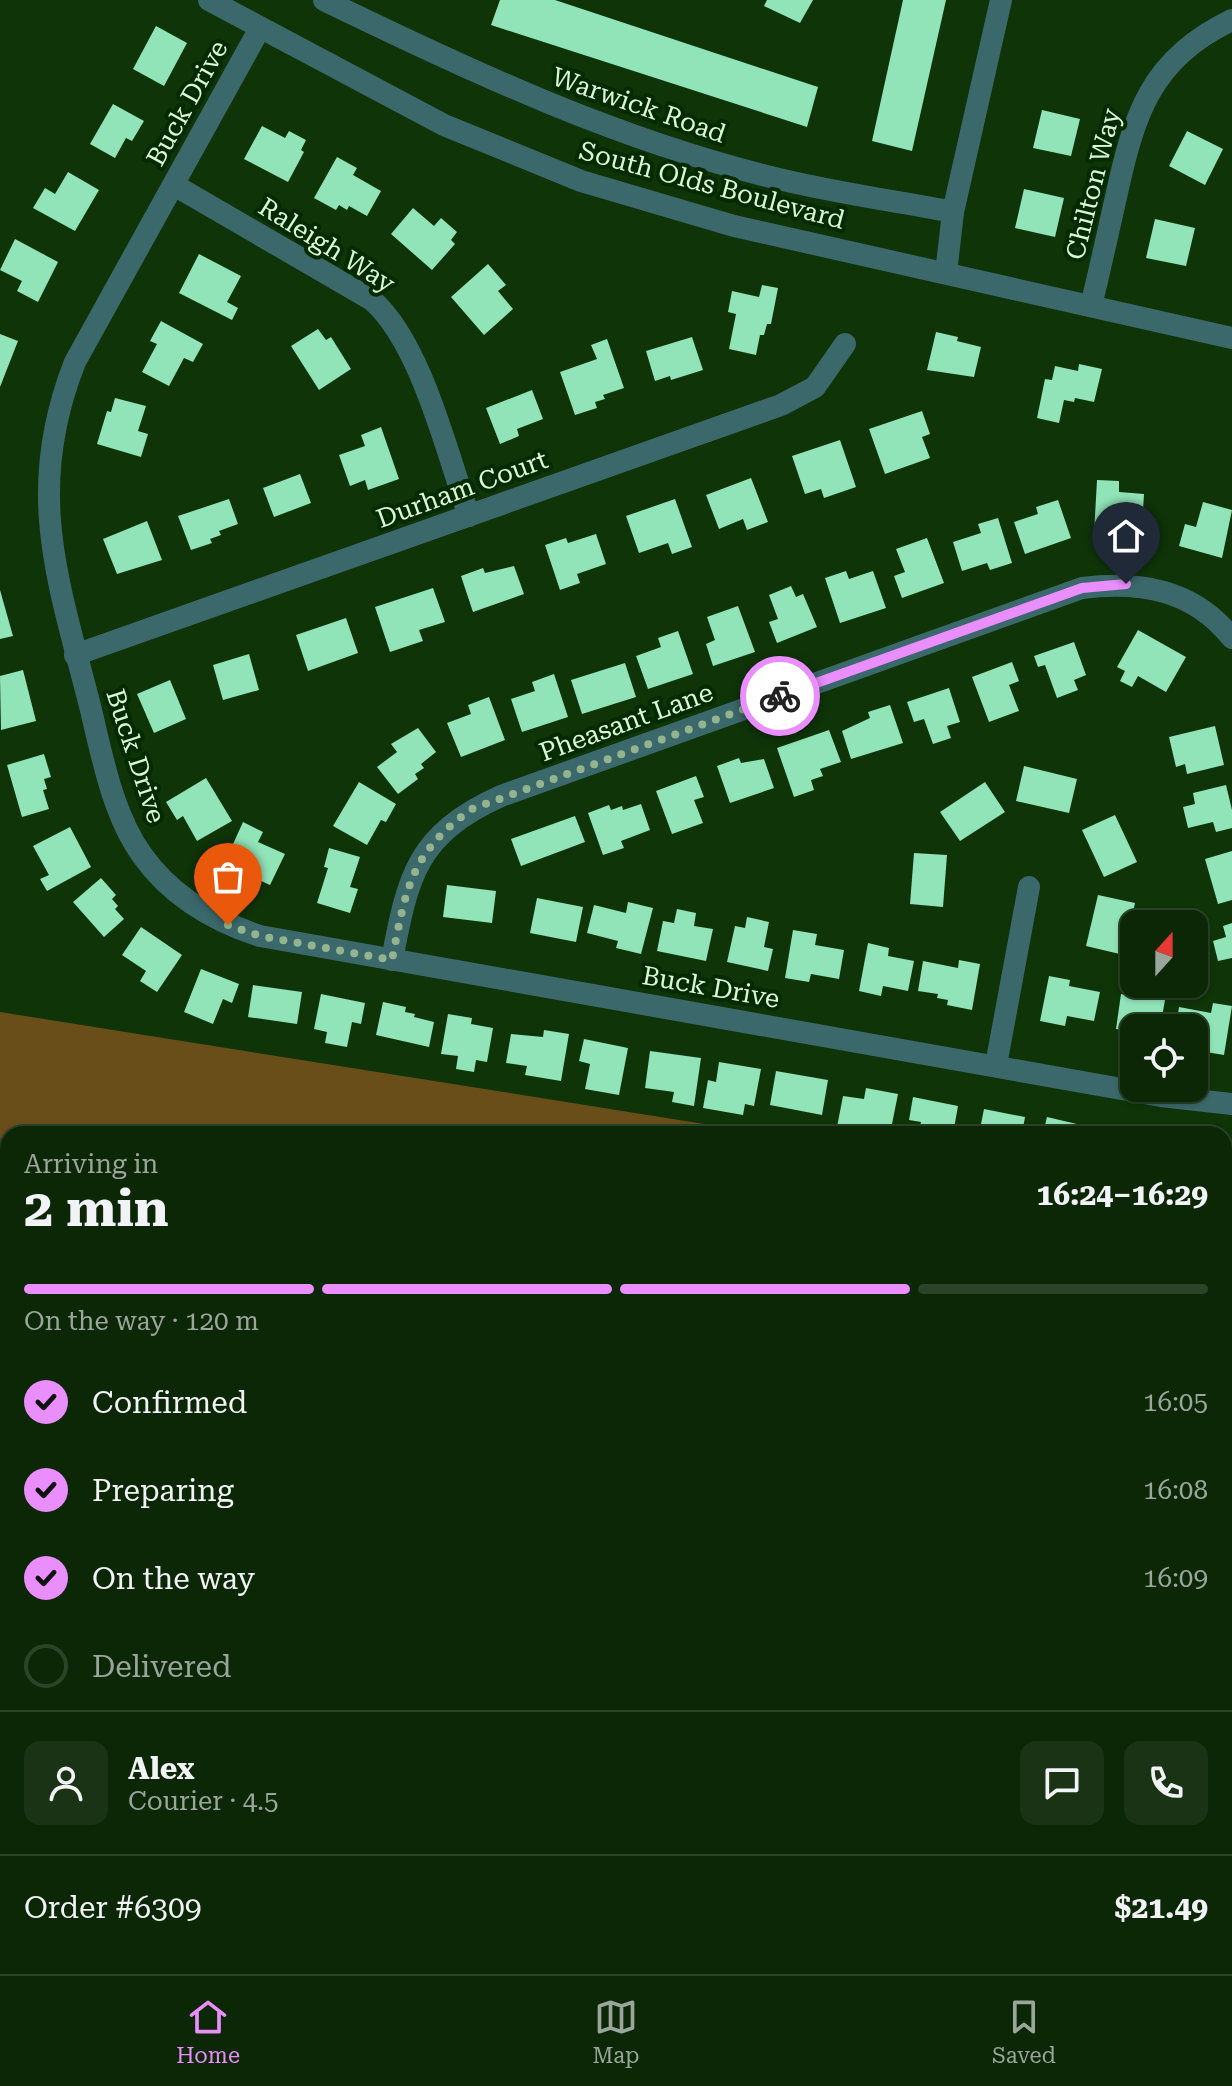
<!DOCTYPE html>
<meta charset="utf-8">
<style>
:root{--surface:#0b2706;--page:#193314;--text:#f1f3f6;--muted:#9aa59b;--line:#2b4428;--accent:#ea8dfd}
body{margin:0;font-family:"Roboto Serif",serif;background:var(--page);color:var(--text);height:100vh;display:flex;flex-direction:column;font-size:30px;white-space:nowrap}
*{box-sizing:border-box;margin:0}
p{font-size:26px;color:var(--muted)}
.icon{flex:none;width:44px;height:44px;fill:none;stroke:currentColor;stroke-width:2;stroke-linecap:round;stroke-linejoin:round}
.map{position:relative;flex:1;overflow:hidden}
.sheet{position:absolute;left:0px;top:1126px;width:1232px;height:848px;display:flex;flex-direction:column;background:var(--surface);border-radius:24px 24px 0 0;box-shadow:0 2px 6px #0004,0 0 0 2px var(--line)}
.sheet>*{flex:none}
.needle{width:52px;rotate:21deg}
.controls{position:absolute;left:1120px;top:910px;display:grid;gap:16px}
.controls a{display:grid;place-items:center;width:88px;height:88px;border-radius:16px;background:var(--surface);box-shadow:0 2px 6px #0004,0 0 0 2px var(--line);font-size:40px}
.pin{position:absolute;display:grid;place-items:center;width:68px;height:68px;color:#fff;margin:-82px -34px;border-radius:50% 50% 50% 0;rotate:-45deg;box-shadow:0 0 8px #0007}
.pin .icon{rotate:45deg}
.courier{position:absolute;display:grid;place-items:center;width:80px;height:80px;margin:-40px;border:6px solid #ea8dfd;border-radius:50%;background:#fff;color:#222;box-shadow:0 2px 10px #0007}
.overview em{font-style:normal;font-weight:700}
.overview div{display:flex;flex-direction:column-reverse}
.overview{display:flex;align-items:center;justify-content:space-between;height:136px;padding:0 24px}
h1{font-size:52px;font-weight:700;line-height:60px}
.bar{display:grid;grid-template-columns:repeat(4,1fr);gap:12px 8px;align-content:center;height:96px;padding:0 24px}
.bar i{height:10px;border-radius:6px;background:var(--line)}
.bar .current{background:var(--accent)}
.bar p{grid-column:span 4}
.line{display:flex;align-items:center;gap:20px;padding:0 24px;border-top:2px solid var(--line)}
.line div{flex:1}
.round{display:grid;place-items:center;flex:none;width:84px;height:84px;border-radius:16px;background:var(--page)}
ol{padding:0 24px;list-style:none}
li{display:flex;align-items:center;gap:24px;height:88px}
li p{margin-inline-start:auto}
li .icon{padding:8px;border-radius:50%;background:var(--accent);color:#111;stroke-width:4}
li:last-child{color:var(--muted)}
li i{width:44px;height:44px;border:4px solid var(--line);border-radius:50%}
.tab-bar{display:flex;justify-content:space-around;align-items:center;height:112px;border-top:2px solid var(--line);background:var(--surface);font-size:22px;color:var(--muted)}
.tab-bar a{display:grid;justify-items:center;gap:4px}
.tab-bar .current{color:var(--accent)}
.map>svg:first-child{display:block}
.green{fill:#694e19}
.building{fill:#91e3b8}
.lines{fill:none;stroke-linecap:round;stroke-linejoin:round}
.service{stroke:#3b686b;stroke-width:12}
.minor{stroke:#3b686b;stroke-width:22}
.done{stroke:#94b38f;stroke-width:8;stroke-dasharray:0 14.4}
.route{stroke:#ea8dfd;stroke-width:10}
.labels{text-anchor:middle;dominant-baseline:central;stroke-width:8;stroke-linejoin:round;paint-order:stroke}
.street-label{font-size:26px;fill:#dcf7d7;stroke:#042a00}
</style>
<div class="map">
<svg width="1232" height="1974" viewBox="0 0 1232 1974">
<rect width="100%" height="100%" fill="#0f3408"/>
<!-- green -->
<g class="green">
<path d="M0 1012 767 1134H174L33 1126 22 1134H8V1144L0 1149Z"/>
<path d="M1224 1215H1232V1764L1224 1765Z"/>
</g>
<!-- building -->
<g class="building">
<path d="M500 0H555L818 87 807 127 491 25Z"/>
<path d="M767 0H813L800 23 764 6Z"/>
<path d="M903 0H946L912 151 872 141Z"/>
<path d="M156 26 187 43 164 86 133 69Z"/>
<path d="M113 104 144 121 132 141 126 138 115 158 90 144Z"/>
<path d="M1042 110 1080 119 1071 156 1033 148Z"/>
<path d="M262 126 285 138 289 131 306 140 301 150 304 152 288 182 244 159Z"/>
<path d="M1187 131 1223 149 1205 185 1169 166Z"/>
<path d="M337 157 357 168 353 175 381 191 367 216 349 206 347 210 339 205 336 210 314 198Z"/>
<path d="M68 172 99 190 75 231 33 208 45 188 55 194Z"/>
<path d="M1024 189 1064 198 1055 237 1015 228Z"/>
<path d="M413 208 434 226 441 218 457 232 451 240 455 244 432 270 391 234Z"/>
<path d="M1155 219 1195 228 1186 266 1146 258Z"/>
<path d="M15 239 58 262 38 302 17 291 22 281 0 270Z"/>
<path d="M199 254 241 276 227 302 238 308 232 320 179 293Z"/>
<path d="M488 264 506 285 498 291 513 309 484 335 451 297Z"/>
<path d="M762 285 778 288 771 324H767L764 335H760L756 355 729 349 736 314 728 312 732 291 759 297Z"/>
<path d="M161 321 203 344 193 362 184 358 169 386 142 372 157 344 150 341Z"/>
<path d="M318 329 326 340 331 337 351 369 319 390 291 346Z"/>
<path d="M936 332 958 337 957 341 981 347 974 377 927 370Z"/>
<path d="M0 334 18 341 0 387Z"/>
<path d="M692 337 703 370 671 380 670 376 655 381 646 351Z"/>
<path d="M607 339 624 388 603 395 605 399 595 402 597 408 575 415 560 372 597 359 591 345Z"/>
<path d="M1079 364 1102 369 1094 402 1075 398 1074 402 1064 400 1059 423 1037 418 1045 379 1052 380 1055 366 1078 371Z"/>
<path d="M532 390 543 419 517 429 519 436 500 444 486 408Z"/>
<path d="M115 398 146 406 138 431 148 434 141 457 97 444 107 411 111 412Z"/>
<path d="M922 411 930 434 922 437 930 458 885 474 869 429Z"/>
<path d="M381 427 399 479 368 490 365 480 350 486 339 455 365 446 361 435Z"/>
<path d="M840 440 856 487 824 498 821 489 805 494 792 456Z"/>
<path d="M300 474 311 503 274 517 263 488Z"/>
<path d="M751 478 768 522 747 530 743 519 719 529 706 495Z"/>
<path d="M1097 480 1119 481V492L1144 494 1142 527 1120 526 1119 536 1094 534Z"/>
<path d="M229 499 238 524 219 531 221 535 210 539 212 543 191 550 178 516Z"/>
<path d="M675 499 692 547 672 554 668 543 639 553 626 516Z"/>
<path d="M1058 500 1071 538 1025 554 1014 522 1038 514 1036 507Z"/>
<path d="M1203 502 1232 510 1222 558 1179 546 1185 524 1196 527Z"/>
<path d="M998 518 1012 563 990 570 987 563 962 571 953 542 981 533 978 524Z"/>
<path d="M147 521 162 560 117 574 103 539Z"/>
<path d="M596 534 606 564 577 574 580 583 560 590 545 545 566 538 568 543Z"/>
<path d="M927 538 944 583 902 598 894 576 905 572 896 549Z"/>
<path d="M514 566 524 594 473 612 461 576 483 568 485 573Z"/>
<path d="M846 571 849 579 873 571 886 608 840 623 825 578Z"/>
<path d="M791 586 796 597 803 594 817 627 777 643 769 622 778 619 769 595Z"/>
<path d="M433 588 445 622 419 630 423 641 390 652 375 607Z"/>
<path d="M0 590 13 636 0 639Z"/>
<path d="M738 606 755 652 713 666 706 644 715 640 707 617Z"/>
<path d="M346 618 358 653 308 671 296 635Z"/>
<path d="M1138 630 1186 657 1166 692 1138 676 1132 687 1120 681 1125 671 1117 667Z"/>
<path d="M678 631 693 674 648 689 636 656 661 647 658 638Z"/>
<path d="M1074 642 1086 675 1074 680 1078 690 1057 698 1045 665 1038 667 1034 656Z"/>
<path d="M249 654 259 690 223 700 213 665Z"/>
<path d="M1012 662 1019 681 1009 685 1019 711 989 722 972 677Z"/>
<path d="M625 663 636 697 582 714 571 680Z"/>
<path d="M23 670 36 721 1 730 0 676Z"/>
<path d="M554 674 568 717 522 732 511 699 535 691 532 682Z"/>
<path d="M170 680 186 719 154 733 137 694Z"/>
<path d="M949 688 960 722 947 726 951 738 933 744 924 719 914 722 907 702Z"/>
<path d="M489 697 505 740 461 757 447 723 471 714 468 705Z"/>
<path d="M890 705 903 743 851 759 842 731 870 718 868 712Z"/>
<path d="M1215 726 1224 765 1187 774 1185 764 1176 767 1169 737Z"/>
<path d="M418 728 436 752 421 764 424 768 415 774 418 779 398 794 377 767 397 752 391 744Z"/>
<path d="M829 730 841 762 820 769 823 776 811 780 814 790 794 797 777 748Z"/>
<path d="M44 754 51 777 44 779 47 789 43 790 49 809 22 817 7 765Z"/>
<path d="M739 758 741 763 764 759 774 788 730 803 717 766Z"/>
<path d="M1024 766 1077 779 1069 813 1016 801Z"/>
<path d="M696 776 704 797 694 800 703 823 672 834 656 791Z"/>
<path d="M206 778 232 821 197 841 183 816 177 820 166 802Z"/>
<path d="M359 782 396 804 386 822 381 820 367 845 333 826Z"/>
<path d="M985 782 1005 812 960 841 940 812Z"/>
<path d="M1226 785 1232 810V828L1216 832 1213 822 1188 828 1183 807 1195 804 1193 793Z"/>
<path d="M641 804 650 830 621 841 624 848 603 855 588 813 609 805 611 810 622 806 623 810Z"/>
<path d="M1115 815 1137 862 1104 877 1082 830Z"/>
<path d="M575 816 585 842 521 866 511 839Z"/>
<path d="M243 822 263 832 258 842 285 854 270 885 224 864Z"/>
<path d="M70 827 91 867 47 891 40 879 49 875 33 846Z"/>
<path d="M329 848 360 857 350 887 358 889 350 913 317 903 328 868 324 867Z"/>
<path d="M1232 851V900L1218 904 1205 859Z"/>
<path d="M914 853 947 855 943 907 910 904Z"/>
<path d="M101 878 116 895 112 899 118 906 115 909 124 919 104 937 73 902Z"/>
<path d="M447 885 496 891 492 923 443 917Z"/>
<path d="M1098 895 1135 903 1124 955 1086 946Z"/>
<path d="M537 898 583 907 576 942 530 933Z"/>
<path d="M628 902 653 908 641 954 616 948 618 941 587 933 594 905 626 913Z"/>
<path d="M677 909 696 913 694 926 713 929 706 961 657 951 663 921 674 923Z"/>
<path d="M747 917 769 922 764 947 773 949 768 971 727 962 735 926 745 928Z"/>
<path d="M1232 923V958L1218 961 1213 941 1226 937 1223 926Z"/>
<path d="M141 927 182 955 157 992 140 981 146 971 122 955Z"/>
<path d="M793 930 817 934 815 945 844 950 839 979 811 974 809 982 785 978Z"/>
<path d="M868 943 889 948 888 956 914 961 908 991 883 986 881 996 859 991Z"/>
<path d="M959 960 980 964 972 1010 947 1005 948 1000 937 998 938 994 918 991 923 961 958 968Z"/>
<path d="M201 969 239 984 232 1003 223 999 213 1024 184 1012Z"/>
<path d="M1049 976 1070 980 1069 986 1100 992 1094 1021 1067 1016 1065 1026 1040 1021Z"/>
<path d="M253 985 302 992 297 1024 248 1017Z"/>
<path d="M1154 987 1167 989 1160 1028H1134V1032L1116 1029 1121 994 1152 999Z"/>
<path d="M321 994 365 1003 361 1024 352 1022 347 1047 325 1043 327 1032 314 1029Z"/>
<path d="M383 1002 406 1007 405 1012 415 1014 414 1017 434 1022 429 1047 376 1035Z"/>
<path d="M1213 1003 1232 1006 1224 1055 1194 1050V1028H1176L1179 1007 1211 1013Z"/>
<path d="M448 1014 472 1018 471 1024 493 1028 487 1062 476 1060 474 1072 456 1069 458 1056 441 1054Z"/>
<path d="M544 1030 569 1034 561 1081 525 1075 527 1066 506 1063 511 1034 543 1037Z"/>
<path d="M584 1039 628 1048 619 1095 585 1089 590 1064 579 1061Z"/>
<path d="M650 1051 701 1058 694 1106 672 1102 674 1092 645 1088Z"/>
<path d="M719 1062 761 1069 754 1106 745 1104 743 1115 703 1108 708 1080 716 1082Z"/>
<path d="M776 1071 828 1080 822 1115 770 1105Z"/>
<path d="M866 1088 898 1094 890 1134H868L837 1127 843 1096 864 1099Z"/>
<path d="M913 1097 958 1106 953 1134H919L921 1122 909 1120Z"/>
<path d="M984 1109 1025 1117 1022 1134H979Z"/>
<path d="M1047 1117 1098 1129 1097 1134H1043Z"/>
<path d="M3 1212 8 1213V1251L0 1250Z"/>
<path d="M6 1275H8V1443L0 1442V1295H3Z"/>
<path d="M8 1766V1869L0 1861V1773Z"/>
<path d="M157 1966H199L190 1974H148Z"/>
<path d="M865 1966H905L913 1974H872Z"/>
</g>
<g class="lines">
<!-- service -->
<path class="service" d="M0 1512 8 1520"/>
<!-- minor -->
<g class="minor">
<path d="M209 0 444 125 581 181 734 226 1232 338"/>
<path d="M324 0C474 73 628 145 792 182 845 194 900 202 953 212"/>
<path d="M260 28 75 362C24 491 58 580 90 706 102 755 112 813 142 855 171 896 214 921 260 936L1161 1096 1232 1104"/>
<path d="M174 185 372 300C421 343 447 453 469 516"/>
<path d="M946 273 953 212 1001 0"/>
<path d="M1091 306C1100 269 1108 233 1116 197 1134 115 1150 59 1232 20"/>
<path d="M75 655 781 405 815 387 845 344"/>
<path d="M392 960C408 875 417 834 501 796L1082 588C1140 581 1193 589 1232 638"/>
<path d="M996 1065 1029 887"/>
<path d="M1224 1791 1232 1788"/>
<path d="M1130 1966 1137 1974"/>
<path d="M996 1974 1005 1966"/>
</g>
</g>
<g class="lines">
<!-- done -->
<path class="done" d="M228 925 260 936 392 960C406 889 410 853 472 809L780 696"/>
<!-- route -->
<path class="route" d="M780 696 1082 588 1126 584"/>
</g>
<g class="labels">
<!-- street labels -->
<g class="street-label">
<text transform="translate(187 103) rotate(-61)">Buck Drive</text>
<text transform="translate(639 105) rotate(19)">Warwick Road</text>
<text transform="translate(1093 184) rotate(-76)">Chilton Way</text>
<text transform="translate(712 185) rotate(15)">South Olds Boulevard</text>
<text transform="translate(327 245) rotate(32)">Raleigh Way</text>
<text transform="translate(462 489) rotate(-20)">Durham Court</text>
<text transform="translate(626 722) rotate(-20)">Pheasant Lane</text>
<text transform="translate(136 756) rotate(72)">Buck Drive</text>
<text transform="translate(711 987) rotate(10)">Buck Drive</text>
</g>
</g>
</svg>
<div class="controls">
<a><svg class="needle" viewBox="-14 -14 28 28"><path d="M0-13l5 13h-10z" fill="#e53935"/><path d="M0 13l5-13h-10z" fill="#9aa59b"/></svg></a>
<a><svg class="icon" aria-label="locate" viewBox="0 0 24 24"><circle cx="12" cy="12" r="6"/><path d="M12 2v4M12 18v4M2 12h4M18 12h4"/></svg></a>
</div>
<div class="pin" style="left:228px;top:925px;background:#ea580c"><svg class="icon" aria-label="bag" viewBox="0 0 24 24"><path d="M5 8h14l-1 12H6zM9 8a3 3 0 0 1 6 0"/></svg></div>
<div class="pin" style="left:1126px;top:584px;background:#1f2937"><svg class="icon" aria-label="home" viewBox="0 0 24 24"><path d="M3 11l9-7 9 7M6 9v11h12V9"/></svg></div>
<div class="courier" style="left:780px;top:696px"><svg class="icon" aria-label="bike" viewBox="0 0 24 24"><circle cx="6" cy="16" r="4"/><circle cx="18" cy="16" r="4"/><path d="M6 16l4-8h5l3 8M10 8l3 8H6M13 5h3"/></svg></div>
<section class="sheet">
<div class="overview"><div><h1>2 min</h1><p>Arriving in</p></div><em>16:24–16:29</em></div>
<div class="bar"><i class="current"></i><i class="current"></i><i class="current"></i><i></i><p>On the way · 120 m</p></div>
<ol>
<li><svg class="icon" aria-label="check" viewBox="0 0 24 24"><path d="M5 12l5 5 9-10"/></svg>Confirmed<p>16:05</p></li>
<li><svg class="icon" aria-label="check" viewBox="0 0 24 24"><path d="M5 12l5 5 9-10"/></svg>Preparing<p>16:08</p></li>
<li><svg class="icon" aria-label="check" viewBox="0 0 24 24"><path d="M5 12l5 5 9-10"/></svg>On the way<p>16:09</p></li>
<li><i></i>Delivered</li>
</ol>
<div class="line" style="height:144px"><a class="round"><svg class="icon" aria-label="person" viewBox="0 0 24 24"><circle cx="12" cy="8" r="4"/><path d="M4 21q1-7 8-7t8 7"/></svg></a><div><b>Alex</b><p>Courier · 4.5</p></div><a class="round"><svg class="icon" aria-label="chat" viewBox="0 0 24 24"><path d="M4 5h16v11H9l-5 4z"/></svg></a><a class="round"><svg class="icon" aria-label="phone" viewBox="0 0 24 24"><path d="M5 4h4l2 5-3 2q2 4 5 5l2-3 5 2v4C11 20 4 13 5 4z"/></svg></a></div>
<div class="line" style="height:104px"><div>Order #6309</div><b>$21.49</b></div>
</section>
</div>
<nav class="tab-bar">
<a class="current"><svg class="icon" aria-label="home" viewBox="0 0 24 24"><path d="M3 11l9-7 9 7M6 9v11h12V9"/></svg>Home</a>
<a><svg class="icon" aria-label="map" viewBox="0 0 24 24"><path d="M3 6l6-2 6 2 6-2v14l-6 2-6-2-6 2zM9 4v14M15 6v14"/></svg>Map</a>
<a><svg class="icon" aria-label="saved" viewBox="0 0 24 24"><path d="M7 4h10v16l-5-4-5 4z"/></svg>Saved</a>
</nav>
